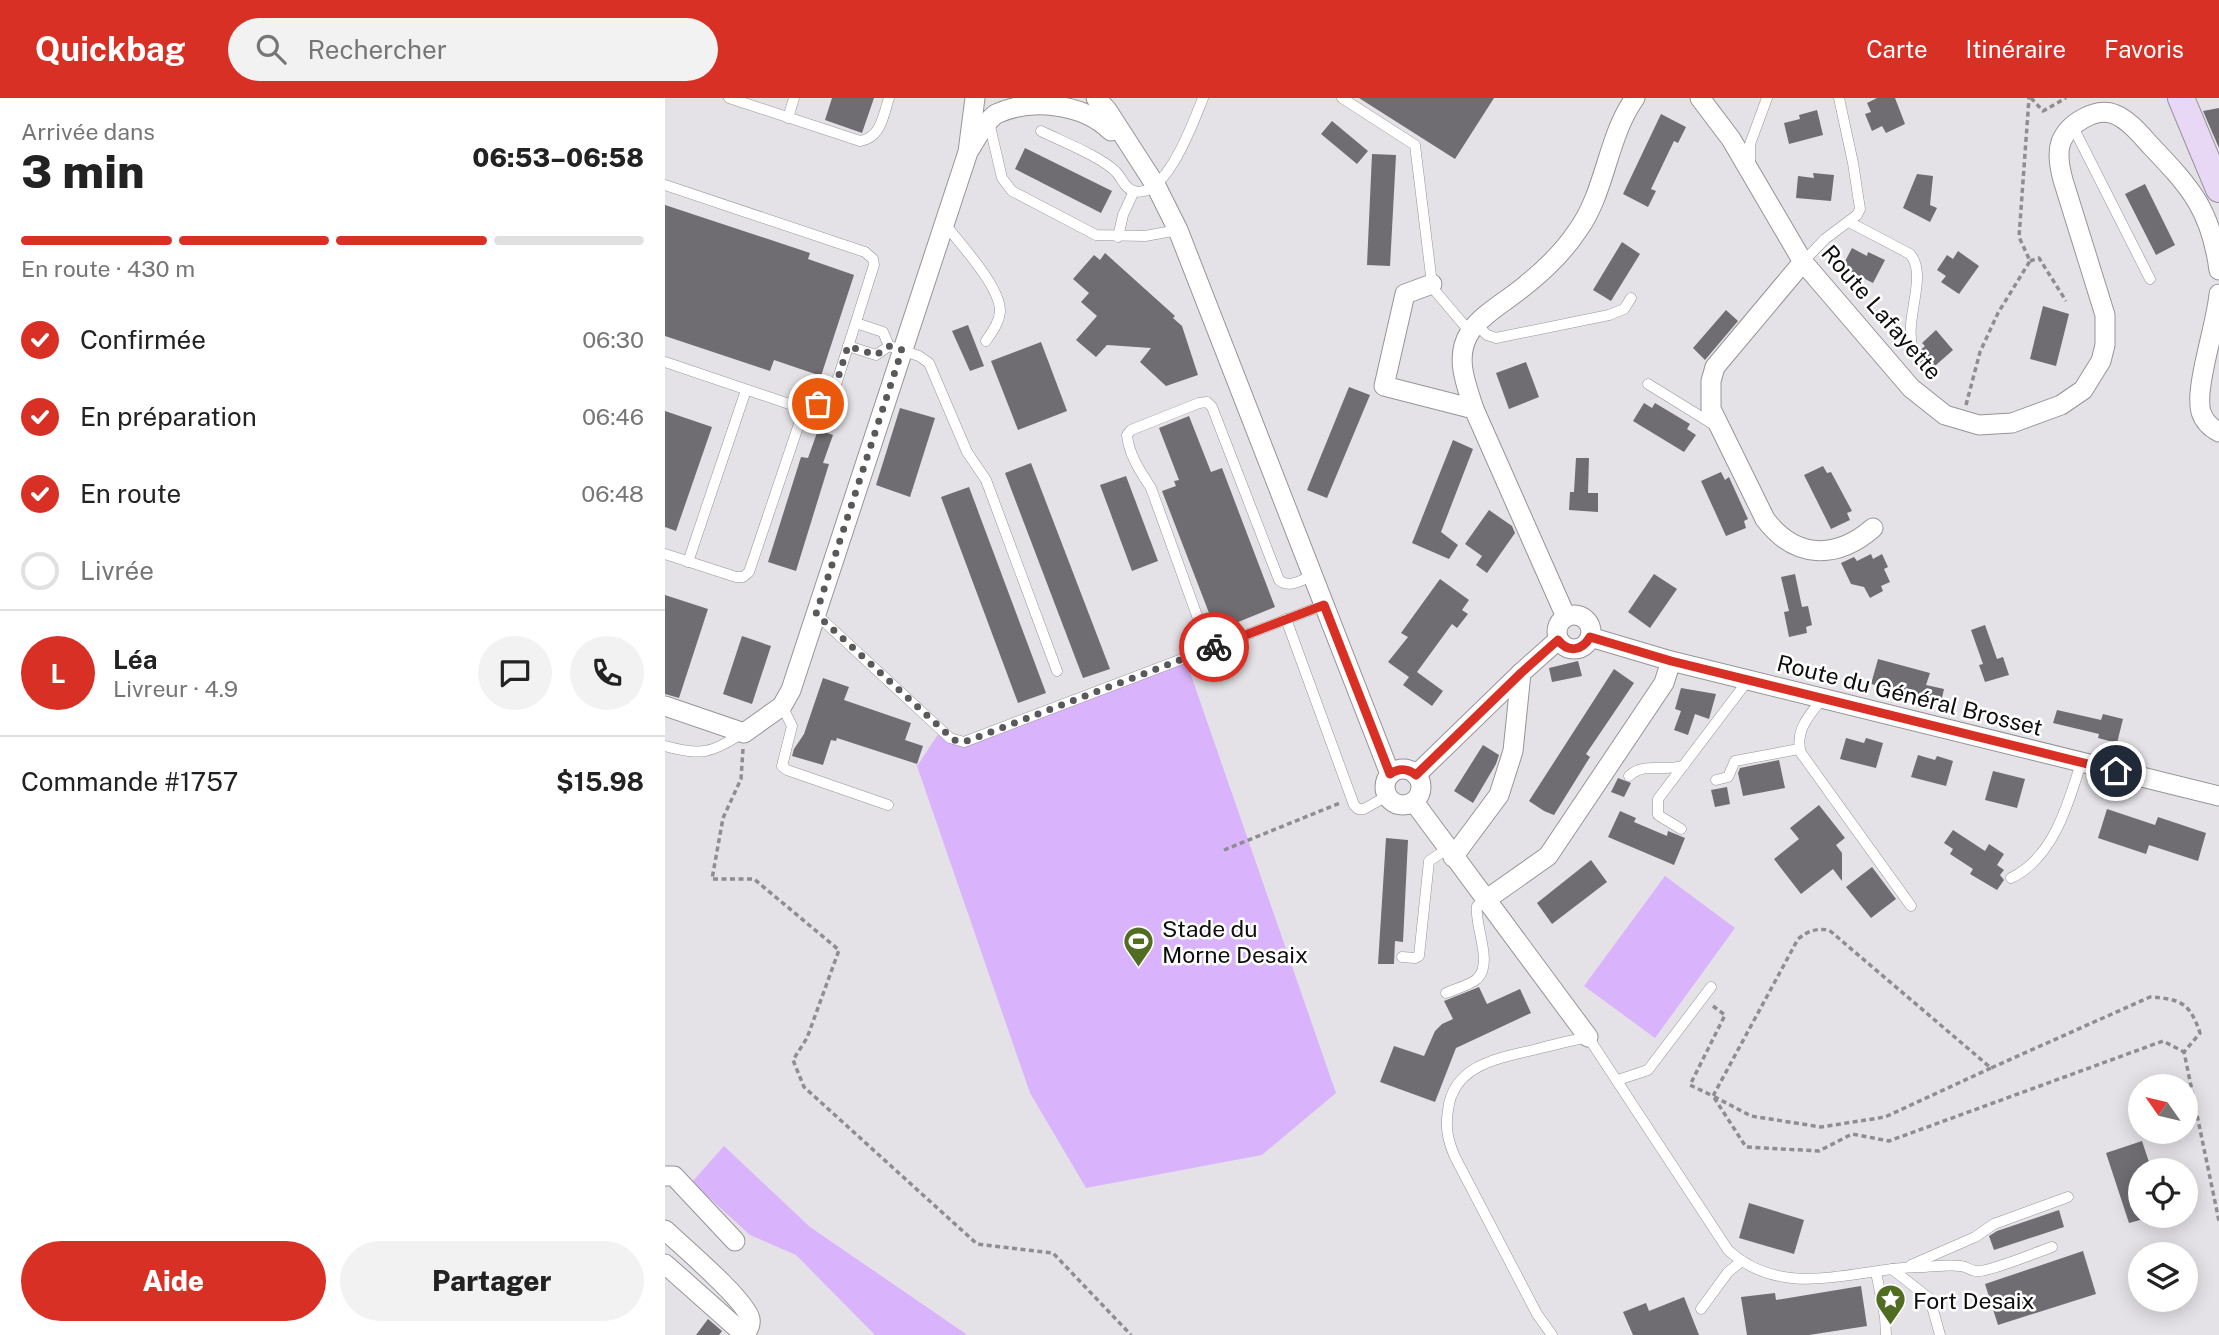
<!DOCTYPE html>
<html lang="fr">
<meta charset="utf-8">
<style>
:root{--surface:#fff;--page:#f2f2f2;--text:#222;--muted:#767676;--line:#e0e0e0;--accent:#d93025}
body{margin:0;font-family:"Public Sans",sans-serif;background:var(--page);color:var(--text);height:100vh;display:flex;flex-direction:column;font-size:26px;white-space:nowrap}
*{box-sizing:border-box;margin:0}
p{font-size:23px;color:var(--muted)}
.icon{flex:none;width:38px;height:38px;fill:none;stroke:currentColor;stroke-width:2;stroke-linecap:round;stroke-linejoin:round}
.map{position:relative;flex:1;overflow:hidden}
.sheet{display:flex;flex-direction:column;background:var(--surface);width:665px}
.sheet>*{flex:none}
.needle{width:46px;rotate:304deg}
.controls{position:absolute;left:1463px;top:976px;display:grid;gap:14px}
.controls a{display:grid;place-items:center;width:70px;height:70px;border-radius:50%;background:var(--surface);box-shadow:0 4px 18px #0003;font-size:35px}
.pin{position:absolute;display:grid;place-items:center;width:60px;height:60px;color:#fff;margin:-30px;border:4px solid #fff;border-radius:50%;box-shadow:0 2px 7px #0007}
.courier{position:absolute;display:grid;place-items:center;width:70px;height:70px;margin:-35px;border:5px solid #d93025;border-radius:50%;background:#fff;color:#222;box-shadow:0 2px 9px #0007}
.headline em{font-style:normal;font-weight:800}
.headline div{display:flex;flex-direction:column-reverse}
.headline{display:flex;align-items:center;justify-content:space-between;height:119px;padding:0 21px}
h1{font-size:46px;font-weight:800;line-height:52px}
.bar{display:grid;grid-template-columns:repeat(4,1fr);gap:10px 7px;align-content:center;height:84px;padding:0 21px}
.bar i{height:9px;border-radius:5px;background:var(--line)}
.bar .on{background:var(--accent)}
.bar p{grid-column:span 4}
.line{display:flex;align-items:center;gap:18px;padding:0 21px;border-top:2px solid var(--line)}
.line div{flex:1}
.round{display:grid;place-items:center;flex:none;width:74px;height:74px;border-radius:37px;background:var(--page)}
ol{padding:0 21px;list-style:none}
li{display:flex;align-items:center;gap:21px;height:77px}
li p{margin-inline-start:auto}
li .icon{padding:7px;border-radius:50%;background:var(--accent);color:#fff;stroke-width:4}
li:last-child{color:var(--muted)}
li i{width:38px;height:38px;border:4px solid var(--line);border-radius:50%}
.cta{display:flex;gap:14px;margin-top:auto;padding:14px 21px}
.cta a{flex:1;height:80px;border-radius:42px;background:var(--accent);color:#fff;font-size:28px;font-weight:800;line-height:80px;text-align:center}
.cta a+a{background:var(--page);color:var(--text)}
header{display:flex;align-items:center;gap:42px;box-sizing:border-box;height:98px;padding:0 35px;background:var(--accent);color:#fff}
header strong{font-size:33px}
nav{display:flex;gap:38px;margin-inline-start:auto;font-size:24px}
.search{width:490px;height:63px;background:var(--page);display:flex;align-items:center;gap:18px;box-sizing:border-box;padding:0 24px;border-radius:38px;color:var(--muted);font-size:26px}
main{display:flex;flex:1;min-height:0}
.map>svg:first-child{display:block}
.green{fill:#dab3fd}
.building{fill:#6f6d71}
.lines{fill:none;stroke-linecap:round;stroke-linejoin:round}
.service-casing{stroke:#969498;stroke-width:11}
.minor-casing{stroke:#969498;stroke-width:21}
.secondary-casing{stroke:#969498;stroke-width:28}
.path{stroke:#8e8d90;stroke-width:3.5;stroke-dasharray:5 3.5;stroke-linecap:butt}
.service{stroke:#fff;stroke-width:10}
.minor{stroke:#fff;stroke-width:19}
.secondary{stroke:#e8d8f5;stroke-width:26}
.done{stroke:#59585a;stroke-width:7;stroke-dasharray:0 12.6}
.route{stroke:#d93025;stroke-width:9}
.labels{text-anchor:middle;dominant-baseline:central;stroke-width:5;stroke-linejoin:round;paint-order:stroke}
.street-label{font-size:23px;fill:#0e0e0f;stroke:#fff}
.poi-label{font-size:23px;fill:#0e0e0f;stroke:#fff;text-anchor:start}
</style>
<header>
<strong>Quickbag</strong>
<div class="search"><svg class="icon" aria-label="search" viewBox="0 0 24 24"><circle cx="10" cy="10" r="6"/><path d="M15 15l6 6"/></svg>Rechercher</div>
<nav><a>Carte</a><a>Itinéraire</a><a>Favoris</a></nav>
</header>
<main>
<section class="sheet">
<div class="headline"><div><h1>3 min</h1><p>Arrivée dans</p></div><em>06:53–06:58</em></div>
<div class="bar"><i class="on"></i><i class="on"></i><i class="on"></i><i></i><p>En route · 430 m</p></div>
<ol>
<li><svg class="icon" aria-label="check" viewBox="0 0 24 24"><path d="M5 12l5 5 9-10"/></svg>Confirmée<p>06:30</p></li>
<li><svg class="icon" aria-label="check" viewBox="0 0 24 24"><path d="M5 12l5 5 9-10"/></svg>En préparation<p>06:46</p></li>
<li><svg class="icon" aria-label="check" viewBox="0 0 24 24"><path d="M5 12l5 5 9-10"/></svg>En route<p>06:48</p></li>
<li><i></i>Livrée</li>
</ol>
<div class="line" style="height:126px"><b class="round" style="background:var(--accent);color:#fff">L</b><div><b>Léa</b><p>Livreur · 4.9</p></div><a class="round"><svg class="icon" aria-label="chat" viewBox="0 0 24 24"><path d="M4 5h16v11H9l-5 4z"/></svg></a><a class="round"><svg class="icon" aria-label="phone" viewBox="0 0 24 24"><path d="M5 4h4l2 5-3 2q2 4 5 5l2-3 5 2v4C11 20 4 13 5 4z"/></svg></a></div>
<div class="line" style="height:91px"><div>Commande #1757</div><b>$15.98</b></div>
<div class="cta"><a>Aide</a><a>Partager</a></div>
</section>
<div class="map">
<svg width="1554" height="1237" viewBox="0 0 1554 1237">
<rect width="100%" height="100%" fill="#e4e2e6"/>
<!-- green -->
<g class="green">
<path d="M520 560 671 995 597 1057 421 1090 365 995 252 668 276 632 293 644Z"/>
<path d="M1000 778 1070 830 990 940 919 888Z"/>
<path d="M59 1048 145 1129 301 1236 300 1237H210L131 1157 85 1137 27 1084Z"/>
</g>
<!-- building -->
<g class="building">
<path d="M167 0H209L197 35 160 22Z"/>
<path d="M694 0H829L790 61Z"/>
<path d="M1212 0H1230L1240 26 1221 35 1217 28 1207 33 1200 16 1206 14 1202 5Z"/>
<path d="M1554 10V50L1538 13Z"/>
<path d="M1152 12 1158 37 1124 46 1119 25 1135 21 1134 17Z"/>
<path d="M996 16 1021 29 1013 45 1009 43 986 91 991 93 983 109 958 96Z"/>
<path d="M667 23 703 53 692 66 656 36Z"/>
<path d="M360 50 447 93 436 115 350 71Z"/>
<path d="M707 56 731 57 725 168 702 167Z"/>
<path d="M1148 75 1169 77 1166 103 1131 100 1133 78 1149 80Z"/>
<path d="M1252 76 1268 78 1265 107 1272 110 1265 124 1238 110Z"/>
<path d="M1480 86 1510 147 1491 157 1460 96Z"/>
<path d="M0 107 145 155 143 161 189 177 156 278 109 262 105 273 0 238Z"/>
<path d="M957 144 975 156 946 203 928 192Z"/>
<path d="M1187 150 1202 158 1203 154 1220 162 1208 185 1177 169Z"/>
<path d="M1293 153 1314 168 1294 196 1276 184 1281 178 1272 172 1282 157 1288 161Z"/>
<path d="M440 155 510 218 508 220 517 228 533 277 501 288 475 264 486 250 442 247 431 259 411 242 432 218 416 204 424 195 408 181 429 157 435 162Z"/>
<path d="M1378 208 1404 216 1391 268 1365 261Z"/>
<path d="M1061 212 1073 223 1040 262 1028 250Z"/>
<path d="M303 227 319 268 305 273 287 233Z"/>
<path d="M1271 232 1288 252 1262 275 1248 259 1260 248 1257 245Z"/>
<path d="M376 244 402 313 353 332 326 263Z"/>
<path d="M861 264 874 299 844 311 831 275Z"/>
<path d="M684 289 705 297 662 400 642 392Z"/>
<path d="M979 305 987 310 990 305 1025 326 1022 331 1031 337 1019 354 968 323Z"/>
<path d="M235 310 270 320 245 399 211 387Z"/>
<path d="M0 313 47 329 11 433 0 429Z"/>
<path d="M524 318 546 374 557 370 610 509 551 533 497 393 511 388 509 383 514 382 494 330Z"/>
<path d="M153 332 168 337 158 365 164 366 131 473 103 464 136 359 143 360Z"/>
<path d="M788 342 808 351 776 434 793 447 784 461 747 445Z"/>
<path d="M911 360H924L923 395H933V414L904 412 905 394H909Z"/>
<path d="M366 365 445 571 418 580 340 375Z"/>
<path d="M1158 368 1162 375 1166 374 1187 413 1182 415 1185 422 1166 431 1139 377Z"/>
<path d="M1056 374 1060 382 1064 379 1083 421 1079 423 1081 430 1061 438 1036 383Z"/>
<path d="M461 378 493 463 467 473 435 387Z"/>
<path d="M304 389 381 595 353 605 276 399Z"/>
<path d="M824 412 847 428 850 435 822 475 811 467 817 458 800 446Z"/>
<path d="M1206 456 1208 461 1217 456 1223 469 1219 471 1225 484 1216 488 1218 493 1205 500 1199 489 1186 486 1176 465 1189 459 1192 463Z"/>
<path d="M989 476 1012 491 985 530 963 514Z"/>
<path d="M1130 476 1137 509 1143 508 1147 527 1141 529 1142 535 1124 539 1119 514 1124 513 1116 479Z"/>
<path d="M775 481 804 502 797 512 803 516 792 530 787 526 752 574 778 593 767 608 738 587 744 579 723 564 743 539 736 535Z"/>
<path d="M0 497 43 511 14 600 0 596Z"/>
<path d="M1320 527 1332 561 1338 559 1344 577 1320 584 1314 567 1318 566 1306 532Z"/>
<path d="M77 538 106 548 87 606 58 596Z"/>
<path d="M1213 561 1265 575 1261 587 1279 591 1276 604 1206 586Z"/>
<path d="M913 563 917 578 887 584 884 570Z"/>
<path d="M949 571 969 585 921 656 925 659 889 717 879 713 864 703Z"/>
<path d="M158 580 184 589 179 602 246 625 240 642 258 648 252 666 172 640 171 643 166 642 158 667 127 658 129 651 139 636Z"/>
<path d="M1016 590 1051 596 1044 621 1030 616 1023 637 1009 632 1016 613 1010 611Z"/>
<path d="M1392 612 1436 622 1438 616 1458 621 1452 645 1433 640 1434 636 1388 625Z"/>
<path d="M1181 640 1199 645 1201 640 1218 645 1211 670 1175 661Z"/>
<path d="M818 647 834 657 831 666 808 705 789 693Z"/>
<path d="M1253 657 1270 662 1272 658 1288 663 1281 688 1246 679Z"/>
<path d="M1114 662 1120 690 1078 698 1073 675 1075 670Z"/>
<path d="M1328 673 1360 681 1352 710 1320 702Z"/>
<path d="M953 680 966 685 959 699 946 694Z"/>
<path d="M1062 689 1065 706 1050 709 1046 692Z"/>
<path d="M1154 707 1180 740 1171 747 1177 755V783L1168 771 1136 796 1109 761 1134 741 1125 730Z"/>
<path d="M1442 711 1490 727 1493 719 1541 735 1533 763 1484 747 1481 756 1433 740Z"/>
<path d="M955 713 971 720 969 724 1002 738 1003 733 1020 740 1009 767 943 739Z"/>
<path d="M1288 732 1320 753 1324 746 1339 756 1332 767 1339 772 1335 777 1339 782 1332 792 1305 776 1308 771 1285 756 1288 751 1279 745Z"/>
<path d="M721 740 743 742 738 844 730 843 729 866H713Z"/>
<path d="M926 762 942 784 887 826 872 805Z"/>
<path d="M1207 769 1231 801 1206 820 1181 789Z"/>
<path d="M814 889 822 906 855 891 866 915 791 950 770 1004 715 984 729 948 759 958 770 933 777 926 788 921 779 903Z"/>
<path d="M1477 1043 1487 1073H1475V1122L1464 1125 1441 1055Z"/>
<path d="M1084 1105 1139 1122 1129 1156 1074 1140Z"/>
<path d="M1394 1112 1399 1129 1329 1152 1324 1138 1332 1133Z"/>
<path d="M1418 1153 1431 1196 1333 1227 1320 1186Z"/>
<path d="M1196 1188 1202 1228 1144 1237H1082L1076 1199 1110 1195 1111 1202Z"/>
<path d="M1019 1199 1034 1237H968L958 1214 981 1205 984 1213Z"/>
<path d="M43 1221 57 1233 54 1237H31Z"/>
</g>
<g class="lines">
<defs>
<g id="service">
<path d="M64 0 195 43C216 40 218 18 224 0"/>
<path d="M677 0 750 47 767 186 771 194 805 234"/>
<path d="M123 20 129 0"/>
<path d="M324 24 337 80 347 93 431 137 480 138 513 132"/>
<path d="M1408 29 1485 181"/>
<path d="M376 33C396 43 437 59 451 74 457 80 460 91 469 93 501 102 529 22 538 0"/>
<path d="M1085 68V46L1102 0"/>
<path d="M0 87 200 154 208 161 209 167 169 293 153 306 139 311 0 264"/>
<path d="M1184 124 1245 156C1263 177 1240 218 1247 248"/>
<path d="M280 126C295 146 336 189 335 214 334 225 327 234 321 243"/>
<path d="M453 139 458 117 469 93"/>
<path d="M1138 164 1160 141 1192 117 1195 111 1188 65 1174 0"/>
<path d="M191 225 218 234 224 248"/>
<path d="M812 227 822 237 831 240 944 217 959 211 966 200"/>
<path d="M183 248 211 257 224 248"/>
<path d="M224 248 254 258 264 265 302 354 321 382 392 573"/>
<path d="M983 286 1051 328"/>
<path d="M0 456 71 479H78L84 474 139 311"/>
<path d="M23 464 81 292"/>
<path d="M151 516 285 640 299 644 659 507"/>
<path d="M621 521 689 707 693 711H699L722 698"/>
<path d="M544 551 486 390C475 373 464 357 462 337L466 332 534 305 542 304 547 309 614 482C624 491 637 482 648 477"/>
<path d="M1158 600C1145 616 1129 633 1136 655L1246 808"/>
<path d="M117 608 127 628 117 668 122 672 223 707"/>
<path d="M0 648C38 658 45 655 78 635"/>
<path d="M964 678C980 663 1000 675 1019 667"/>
<path d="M1051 682 1063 679 1070 663 1134 651"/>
<path d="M1016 731 993 717V701L1084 581"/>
<path d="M1346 780C1388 760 1403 707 1416 665"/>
<path d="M737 859 750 860 754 858 764 763 782 751"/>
<path d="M781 895C790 891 805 887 812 881 829 865 809 828 812 808L822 801"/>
<path d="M953 982 983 972 1046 889"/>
<path d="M1246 1167 1310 1139 1329 1126 1403 1099"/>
<path d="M1227 1171 1265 1201 1275 1237"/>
<path d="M1211 1174 1220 1219 1221 1237"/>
<path d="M1036 1211 1063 1174 1077 1163"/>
<path d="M887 1237 872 1216 790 1059C783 1043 780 1030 783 1012 788 969 829 961 864 953 884 948 903 943 923 939L1063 1152C1119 1203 1187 1171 1253 1169 1267 1169 1283 1166 1296 1168 1304 1169 1307 1175 1316 1173 1340 1168 1364 1157 1387 1149"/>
</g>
<g id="minor">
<path d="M431 0 442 12 491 88 513 132 725 676"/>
<path d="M1035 0 1066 41 1138 164 1246 290 1280 317 1314 327 1347 325 1396 307 1418 292 1436 263 1440 247V217L1398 82C1395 71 1392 55 1396 44 1403 26 1430 9 1449 16 1464 22 1475 36 1486 48 1526 90 1546 112 1554 172"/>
<path d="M305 51C312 39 320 24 331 16 366 0 418 5 446 33"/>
<path d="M1138 164 1050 269 1046 283V311L1100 421C1130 461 1171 462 1208 430"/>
<path d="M767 186 740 196 719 288 809 311"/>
<path d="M1554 196C1552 225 1529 290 1536 314 1539 323 1546 330 1554 334"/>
<circle cx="909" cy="534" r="17"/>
<path d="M901 519 809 311C801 286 789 259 805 234 818 215 845 201 862 186 882 170 899 153 913 132 941 93 942 39 970 0"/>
<path d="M925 539 1006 563 1554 698"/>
<path d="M0 608 79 635 117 608 126 592 303 54 310 0"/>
<circle cx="738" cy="689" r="18"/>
<path d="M751 677 856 575 893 542"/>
<path d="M749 704 923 939"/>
<path d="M788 759 834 697 848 653 856 575"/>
<path d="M822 801 883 758 999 585 1006 563"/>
<path d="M0 1078H9L70 1143"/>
<path d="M0 1132C17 1148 81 1202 85 1221 86 1228 83 1231 80 1236"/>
<path d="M0 1166 80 1237"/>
</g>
<path id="secondary" d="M1516 0 1554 91"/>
</defs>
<!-- service casing -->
<use href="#service" class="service-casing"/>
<!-- minor casing -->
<use href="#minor" class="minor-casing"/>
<!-- secondary casing -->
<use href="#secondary" class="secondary-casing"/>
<!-- path -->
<g class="path">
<path d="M1366 0 1378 13 1401 0"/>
<path d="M1365 163 1374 160 1401 203"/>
<path d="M1301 307 1315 254 1333 215 1365 163 1354 139 1364 0"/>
<path d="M78 651 76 681 58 720 47 781H89L174 852 142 940 128 962 139 989 312 1146 388 1155 466 1237"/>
<path d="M559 752 675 705"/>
<path d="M1048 908 1060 917 1025 987 1048 998 1133 841C1143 833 1151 830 1164 832L1326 970 1485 899C1516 901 1525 905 1535 935L1519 954 1554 1123"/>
<path d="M1326 970 1220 1019 1156 1029 1086 1018 1048 998 1081 1049 1154 1053 1187 1036 1224 1043 1498 943 1519 954"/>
</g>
<!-- service -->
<use href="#service" class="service"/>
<!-- minor -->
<use href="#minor" class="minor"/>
<!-- secondary -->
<use href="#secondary" class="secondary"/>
</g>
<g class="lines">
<!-- done -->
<path class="done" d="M153 306 169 293 183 248 211 257 224 248 237 252 151 516 289 642 299 644 310 640 549 549"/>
<!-- route -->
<path class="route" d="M549 549 659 507 725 676C734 670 742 670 751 677L856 575 893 542C903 555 917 553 925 539L1006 563 1451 673"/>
</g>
<!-- icons -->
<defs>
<symbol id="stadium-pin" viewBox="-11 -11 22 30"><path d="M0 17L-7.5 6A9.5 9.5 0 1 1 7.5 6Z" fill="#506d21" stroke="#fff"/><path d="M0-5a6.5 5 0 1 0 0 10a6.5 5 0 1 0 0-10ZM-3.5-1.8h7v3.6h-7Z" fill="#fff"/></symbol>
<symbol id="sight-pin" viewBox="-11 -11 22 30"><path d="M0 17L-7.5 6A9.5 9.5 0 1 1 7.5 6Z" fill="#506d21" stroke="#fff"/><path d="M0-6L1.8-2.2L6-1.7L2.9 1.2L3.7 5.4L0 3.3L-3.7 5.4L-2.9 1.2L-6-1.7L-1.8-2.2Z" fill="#fff"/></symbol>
</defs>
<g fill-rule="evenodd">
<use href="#stadium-pin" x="456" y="826" width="35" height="47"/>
<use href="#sight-pin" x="1208" y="1184" width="35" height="47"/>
</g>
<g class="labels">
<!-- street labels -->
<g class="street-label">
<text transform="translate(1217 214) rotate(49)">Route Lafayette</text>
<text transform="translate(1245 597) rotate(14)">Route du Général Brosset</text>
</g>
<!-- poi labels -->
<g class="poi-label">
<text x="497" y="830">Stade du<tspan x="497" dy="26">Morne Desaix</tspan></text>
<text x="1248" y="1202">Fort Desaix</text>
</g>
</g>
</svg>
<div class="controls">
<a><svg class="needle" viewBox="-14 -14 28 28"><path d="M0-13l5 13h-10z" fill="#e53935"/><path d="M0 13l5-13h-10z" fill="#767676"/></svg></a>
<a><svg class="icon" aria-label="locate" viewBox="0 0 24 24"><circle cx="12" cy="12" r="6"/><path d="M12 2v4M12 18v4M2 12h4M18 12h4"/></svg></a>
<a><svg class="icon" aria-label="layers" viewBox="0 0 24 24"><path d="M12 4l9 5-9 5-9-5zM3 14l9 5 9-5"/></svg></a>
</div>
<div class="pin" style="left:153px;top:306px;background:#ea580c"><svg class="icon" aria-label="bag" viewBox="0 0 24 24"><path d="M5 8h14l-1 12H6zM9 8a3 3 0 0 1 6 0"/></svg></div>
<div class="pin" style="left:1451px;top:673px;background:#1f2937"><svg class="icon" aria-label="home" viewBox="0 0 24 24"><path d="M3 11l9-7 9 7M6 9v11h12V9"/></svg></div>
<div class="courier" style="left:549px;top:549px"><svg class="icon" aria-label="bike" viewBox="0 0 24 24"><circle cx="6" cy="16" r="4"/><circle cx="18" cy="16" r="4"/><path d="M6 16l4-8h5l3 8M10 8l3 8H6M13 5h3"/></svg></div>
</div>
</main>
